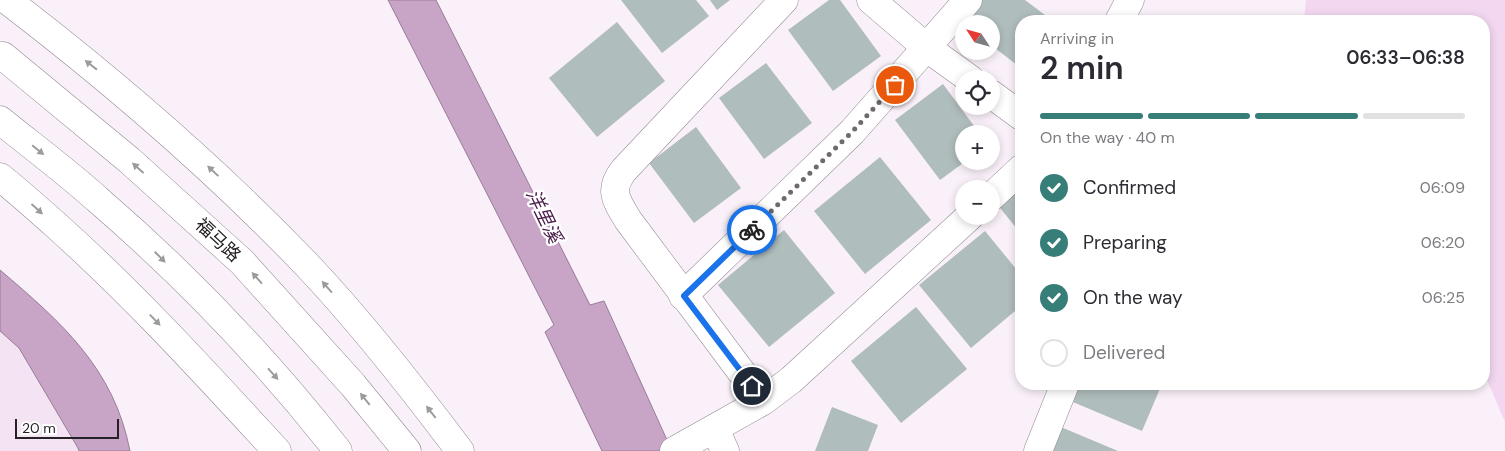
<!DOCTYPE html>
<meta charset="utf-8">
<style>
:root{--surface:#fff;--page:#f7f7f7;--text:#2b2b33;--muted:#7c7c81;--line:#e1e1e2;--accent:#377e79}
body{margin:0;font-family:"DM Sans","Noto Sans SC",sans-serif;background:var(--page);color:var(--text);height:100vh;display:flex;flex-direction:column;font-size:19px;white-space:nowrap}
*{box-sizing:border-box;margin:0}
p{font-size:16px;color:var(--muted)}
.icon{flex:none;width:28px;height:28px;fill:none;stroke:currentColor;stroke-width:2;stroke-linecap:round;stroke-linejoin:round}
.map{position:relative;flex:1;overflow:hidden}
.details{position:absolute;left:1015px;top:15px;width:475px;height:375px;display:flex;flex-direction:column;background:var(--surface);border-radius:20px;box-shadow:0 2px 8px #0003}
.details>*{flex:none}
.needle{width:32px;rotate:306deg}
.tools{position:absolute;left:955px;top:15px;display:grid;gap:10px}
.tools a{display:grid;place-items:center;width:45px;height:45px;border-radius:50%;background:var(--surface);box-shadow:0 2px 8px #0003;font-size:25px}
.scale{position:absolute;left:15px;bottom:12px;width:104px;box-sizing:border-box;padding-left:5px;border:2px solid #252124;border-top:0;font-size:14px;line-height:18px;white-space:nowrap;color:#252124;-webkit-text-stroke:4px #fff;paint-order:stroke}
.pin{position:absolute;display:grid;place-items:center;width:42px;height:42px;color:#fff;margin:-21px;border:2px solid #fff;border-radius:50%;box-shadow:0 1px 5px #0007}
.courier{position:absolute;display:grid;place-items:center;width:50px;height:50px;margin:-25px;border:4px solid #1a73e8;border-radius:50%;background:#fff;color:#222;box-shadow:0 1px 6px #0007}
.headline em{font-style:normal;font-weight:600}
.headline div{display:flex;flex-direction:column-reverse}
.headline{display:flex;align-items:center;justify-content:space-between;height:85px;padding:0 25px}
h1{font-size:32px;font-weight:600;line-height:38px}
.bar{display:grid;grid-template-columns:repeat(4,1fr);gap:8px 5px;align-content:center;height:60px;padding:0 25px}
.bar i{height:6px;border-radius:4px;background:var(--line)}
.bar .on{background:var(--accent)}
.bar p{grid-column:span 4}
ol{padding:0 25px;list-style:none}
li{display:flex;align-items:center;gap:15px;height:55px}
li p{margin-inline-start:auto}
li .icon{padding:5px;border-radius:50%;background:var(--accent);color:#fff;stroke-width:4}
li:last-child{color:var(--muted)}
li i{width:28px;height:28px;border:2px solid var(--line);border-radius:50%}
.map>svg:first-child{display:block}
.built{fill:#f4e4f3}
.green{fill:#f3d7f1}
.water{fill:#c8a4c7;stroke:#977d96}
.building{fill:#afbdbc}
.lines{fill:none;stroke-linecap:round;stroke-linejoin:round}
.street-casing{stroke:#908890;stroke-width:29}
.secondary-casing{stroke:#908890;stroke-width:29}
.primary-casing{stroke:#908890;stroke-width:29}
.street{stroke:#fff;stroke-width:28}
.secondary{stroke:#fff;stroke-width:28}
.primary{stroke:#fff;stroke-width:28}
.oneway{fill:#9d9b9c}
.done{stroke:#70696f;stroke-width:5;stroke-dasharray:0 9}
.route{stroke:#1a73e8;stroke-width:6}
.labels{text-anchor:middle;dominant-baseline:central;stroke-width:4.5;stroke-linejoin:round;paint-order:stroke}
.street-label{font-size:18px;fill:#252124;stroke:#fff}
.water-label{font-size:19px;font-style:italic;fill:#4d204d;stroke:#fff}
</style>
<div class="map">
<svg width="1505" height="451" viewBox="0 0 1505 451">
<rect width="100%" height="100%" fill="#faf0f9"/>
<!-- built -->
<path class="built" d="M0 331 19 348 78 448 79 451H0Z"/>
<!-- green -->
<path class="green" d="M1306 0H1505V422L1484 373V21H1304Z"/>
<!-- water -->
<g class="water">
<path d="M388 0H436L590 305 604 301 672 451H602L545 332 554 325Z"/>
<path d="M0 270C61 322 114 368 130 451H79L78 448 19 348 0 331Z"/>
</g>
<!-- building -->
<g class="building">
<path d="M621 0H696L709 16 662 53Z"/>
<path d="M710 0H730L717 10Z"/>
<path d="M829 0H840L881 56 833 91 788 30Z"/>
<path d="M978 0H1025L1053 21H1021V68L991 45V24H963Z"/>
<path d="M617 22 665 81 597 137 549 78Z"/>
<path d="M766 63 812 123 764 159 719 98Z"/>
<path d="M943 84 980 134H964V161H966L940 180 895 120Z"/>
<path d="M696 127 741 188 694 223 649 163Z"/>
<path d="M880 157 931 220 865 274 814 211Z"/>
<path d="M1021 184V234L997 204Z"/>
<path d="M784 230 835 293 769 347 718 285Z"/>
<path d="M985 231 1021 275V306L971 348 919 285Z"/>
<path d="M916 307 967 369 901 423 851 361Z"/>
<path d="M1075 384H1162L1142 431 1068 400Z"/>
<path d="M832 407 878 425 868 451H815Z"/>
<path d="M1056 425 1118 451H1045Z"/>
</g>
<g class="lines">
<defs>
<g id="street">
<path d="M871 0 927 48 970 79"/>
<path d="M1119 21 1130 0"/>
<path d="M991 94 1021 116"/>
<path d="M991 197 1021 169"/>
<path d="M683 296 852 132 968 0"/>
<path d="M763 401 628 220C616 200 608 190 624 170L784 0"/>
<path d="M715 429 725 451"/>
<path d="M674 451 763 401 791 380 970 216"/>
<path d="M1038 451 1065 384"/>
</g>
<g id="secondary">
<path d="M7 0C113 81 214 168 307 265 362 323 412 387 460 451"/>
<path d="M0 177C20 193 39 210 58 227 136 297 206 374 277 451"/>
</g>
<g id="primary">
<path d="M3 56 129 160 242 262 353 385 407 451"/>
<path d="M0 120C32 146 66 171 97 199 183 273 268 362 338 451"/>
</g>
</defs>
<!-- street casing -->
<use href="#street" class="street-casing"/>
<!-- secondary casing -->
<use href="#secondary" class="secondary-casing"/>
<!-- primary casing -->
<use href="#primary" class="primary-casing"/>
<!-- street -->
<use href="#street" class="street"/>
<!-- secondary -->
<use href="#secondary" class="secondary"/>
<!-- primary -->
<use href="#primary" class="primary"/>
</g>
<!-- one-way arrows -->
<defs><path id="oneway-solid" d="M-6-.8H1V-3.2L6.5 0L1 3.2V.8H-6Z" transform="scale(1.25)"/></defs>
<g class="oneway">
<use href="#oneway-solid" transform="translate(91 65) rotate(-142)"/>
<use href="#oneway-solid" transform="translate(38 150) rotate(39)"/>
<use href="#oneway-solid" transform="translate(138 168) rotate(-138)"/>
<use href="#oneway-solid" transform="translate(213 171) rotate(-137)"/>
<use href="#oneway-solid" transform="translate(37 209) rotate(42)"/>
<use href="#oneway-solid" transform="translate(160 257) rotate(45)"/>
<use href="#oneway-solid" transform="translate(257 278) rotate(-132)"/>
<use href="#oneway-solid" transform="translate(327 287) rotate(-131)"/>
<use href="#oneway-solid" transform="translate(155 320) rotate(46)"/>
<use href="#oneway-solid" transform="translate(273 374) rotate(48)"/>
<use href="#oneway-solid" transform="translate(365 399) rotate(-129)"/>
<use href="#oneway-solid" transform="translate(431 412) rotate(-128)"/>
</g>
<g class="lines">
<!-- done -->
<path class="done" d="M752 230 852 132 895 85"/>
<!-- route -->
<path class="route" d="M752 230 684 296 752 386"/>
</g>
<g class="labels">
<!-- street labels -->
<g class="street-label">
<text transform="translate(218 240) rotate(43)">福马路</text>
</g>
<!-- water labels -->
<g class="water-label">
<text transform="translate(544 216) rotate(64)">洋里溪</text>
</g>
</g>
</svg>
<div class="tools">
<a><svg class="needle" viewBox="-14 -14 28 28"><path d="M0-13l5 13h-10z" fill="#e53935"/><path d="M0 13l5-13h-10z" fill="#7c7c81"/></svg></a>
<a><svg class="icon" aria-label="locate" viewBox="0 0 24 24"><circle cx="12" cy="12" r="6"/><path d="M12 2v4M12 18v4M2 12h4M18 12h4"/></svg></a>
<a>+</a>
<a>−</a>
</div>
<div class="scale">20 m</div>
<div class="pin" style="left:895px;top:85px;background:#ea580c"><svg class="icon" aria-label="bag" viewBox="0 0 24 24"><path d="M5 8h14l-1 12H6zM9 8a3 3 0 0 1 6 0"/></svg></div>
<div class="pin" style="left:752px;top:386px;background:#1f2937"><svg class="icon" aria-label="home" viewBox="0 0 24 24"><path d="M3 11l9-7 9 7M6 9v11h12V9"/></svg></div>
<div class="courier" style="left:752px;top:230px"><svg class="icon" aria-label="bike" viewBox="0 0 24 24"><circle cx="6" cy="16" r="4"/><circle cx="18" cy="16" r="4"/><path d="M6 16l4-8h5l3 8M10 8l3 8H6M13 5h3"/></svg></div>
<section class="details">
<div class="headline"><div><h1>2 min</h1><p>Arriving in</p></div><em>06:33–06:38</em></div>
<div class="bar"><i class="on"></i><i class="on"></i><i class="on"></i><i></i><p>On the way · 40 m</p></div>
<ol>
<li><svg class="icon" aria-label="check" viewBox="0 0 24 24"><path d="M5 12l5 5 9-10"/></svg>Confirmed<p>06:09</p></li>
<li><svg class="icon" aria-label="check" viewBox="0 0 24 24"><path d="M5 12l5 5 9-10"/></svg>Preparing<p>06:20</p></li>
<li><svg class="icon" aria-label="check" viewBox="0 0 24 24"><path d="M5 12l5 5 9-10"/></svg>On the way<p>06:25</p></li>
<li><i></i>Delivered</li>
</ol>
</section>
</div>
